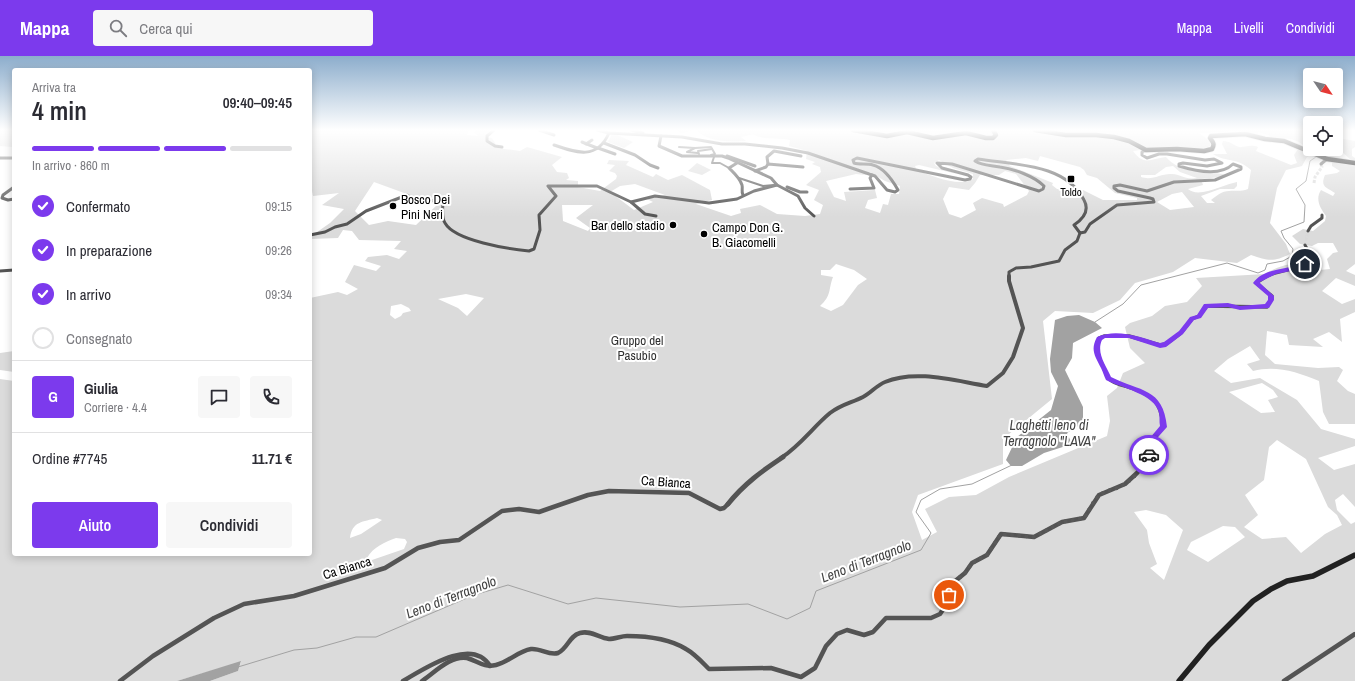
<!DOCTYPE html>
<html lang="it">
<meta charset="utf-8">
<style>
:root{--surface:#fff;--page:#f7f7f7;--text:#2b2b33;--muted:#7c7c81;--line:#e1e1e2;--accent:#7c3aed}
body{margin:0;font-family:"Archivo Narrow",sans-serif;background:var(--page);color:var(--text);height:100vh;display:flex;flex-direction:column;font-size:15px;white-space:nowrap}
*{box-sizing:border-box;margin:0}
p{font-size:13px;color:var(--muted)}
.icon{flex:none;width:22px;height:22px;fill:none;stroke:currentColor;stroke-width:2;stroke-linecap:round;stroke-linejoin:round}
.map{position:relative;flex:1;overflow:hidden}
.side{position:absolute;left:12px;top:12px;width:300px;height:488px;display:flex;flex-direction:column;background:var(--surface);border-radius:4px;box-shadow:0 2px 10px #0003}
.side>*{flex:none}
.needle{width:26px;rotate:125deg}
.controls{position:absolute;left:1303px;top:12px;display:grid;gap:8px}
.controls a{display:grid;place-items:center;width:40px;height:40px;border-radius:4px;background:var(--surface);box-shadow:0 2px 10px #0003;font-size:20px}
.pin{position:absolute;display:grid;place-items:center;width:34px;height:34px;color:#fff;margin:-17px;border:2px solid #fff;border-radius:50%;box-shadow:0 1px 4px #0007}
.courier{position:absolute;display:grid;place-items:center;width:40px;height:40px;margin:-20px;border:3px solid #7c3aed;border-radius:50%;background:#fff;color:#222;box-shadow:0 1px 5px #0007}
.headline em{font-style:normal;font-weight:600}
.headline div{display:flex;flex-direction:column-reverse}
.headline{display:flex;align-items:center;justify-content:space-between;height:68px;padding:0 20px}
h1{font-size:26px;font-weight:600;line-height:30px}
.bar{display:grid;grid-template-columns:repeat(4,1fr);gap:6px 4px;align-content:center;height:48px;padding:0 20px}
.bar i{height:5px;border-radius:3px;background:var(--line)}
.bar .on{background:var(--accent)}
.bar p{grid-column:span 4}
.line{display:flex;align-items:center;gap:10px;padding:0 20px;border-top:1px solid var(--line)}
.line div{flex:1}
.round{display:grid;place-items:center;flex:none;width:42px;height:42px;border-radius:4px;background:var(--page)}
ol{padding:0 20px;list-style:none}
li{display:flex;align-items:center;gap:12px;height:44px}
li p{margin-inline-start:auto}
li .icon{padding:4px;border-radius:50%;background:var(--accent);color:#fff;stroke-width:4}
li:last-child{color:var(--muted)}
li i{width:22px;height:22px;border:2px solid var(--line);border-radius:50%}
.button{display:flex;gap:8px;margin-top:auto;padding:8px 20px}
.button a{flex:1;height:46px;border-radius:4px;background:var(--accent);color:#fff;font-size:16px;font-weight:600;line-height:46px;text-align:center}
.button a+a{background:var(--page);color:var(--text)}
header{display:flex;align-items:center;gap:24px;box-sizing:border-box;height:56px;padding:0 20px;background:var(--accent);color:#fff}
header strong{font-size:19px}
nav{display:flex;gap:22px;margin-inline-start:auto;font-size:14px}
.search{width:280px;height:36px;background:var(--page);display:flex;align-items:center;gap:10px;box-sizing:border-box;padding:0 14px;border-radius:4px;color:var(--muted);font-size:15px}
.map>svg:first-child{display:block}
.green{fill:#dbdbdb;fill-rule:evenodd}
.water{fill:#a2a2a2}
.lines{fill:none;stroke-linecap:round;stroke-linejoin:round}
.stream{stroke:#a2a2a2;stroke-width:1}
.minor-tunnel{stroke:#d9d9d9;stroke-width:3;stroke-dasharray:3 1.5;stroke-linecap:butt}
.primary-casing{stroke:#dbdbdb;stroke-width:6}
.pedestrian{stroke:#545454;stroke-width:2}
.minor-far2{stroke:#545454;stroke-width:3}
.minor-far1{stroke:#545454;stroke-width:3.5}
.minor{stroke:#545454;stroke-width:4.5}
.tertiary-far2{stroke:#545454;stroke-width:3}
.tertiary-far1{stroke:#545454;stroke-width:4}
.tertiary{stroke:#545454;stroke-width:5}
.secondary{stroke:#212121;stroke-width:5.5}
.primary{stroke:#000;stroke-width:4.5}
.route{fill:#7c3aed}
.done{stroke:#595959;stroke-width:4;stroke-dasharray:0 7.2}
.poi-dot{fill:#000;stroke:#fff;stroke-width:1.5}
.labels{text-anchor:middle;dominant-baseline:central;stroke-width:4;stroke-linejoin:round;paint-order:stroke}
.far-poi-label{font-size:11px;fill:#000;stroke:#fff}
.poi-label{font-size:13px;fill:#000;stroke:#fff;text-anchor:start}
.park-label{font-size:13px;fill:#323232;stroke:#fff}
.street-label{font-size:13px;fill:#000;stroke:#fff}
.water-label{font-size:14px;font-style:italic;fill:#434343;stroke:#fff}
</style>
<header>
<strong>Mappa</strong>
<div class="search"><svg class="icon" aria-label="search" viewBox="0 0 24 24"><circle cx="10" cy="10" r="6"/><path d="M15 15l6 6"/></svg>Cerca qui</div>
<nav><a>Mappa</a><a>Livelli</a><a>Condividi</a></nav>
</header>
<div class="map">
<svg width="1355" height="625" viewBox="0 0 1355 625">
<rect width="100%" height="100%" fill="#fff"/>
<!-- green -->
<g class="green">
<path d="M0 74H14V91L0 90Z"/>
<path d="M310 74H469L467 79 478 80 474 76 475 74H490L485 81 492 82 498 92 520 95 527 91 562 101 552 109 557 116 567 117 569 122 566 124 578 125V131L600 135 616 123 617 120 615 117 609 115 615 109 607 108 609 104 629 105 626 109 653 121 656 118 668 124 682 119 710 134 712 144 696 148 731 160 741 157 740 153 760 149 777 158 805 160 820 158 823 149 814 144 819 134 806 129 821 116 820 111 812 108 815 106 806 103 807 95 789 90 790 84C778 81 764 85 753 78L741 81 746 85C730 86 708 86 696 74L681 77 677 74H1310V93H1319V95L1307 101 1302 110 1286 114 1277 132 1270 167 1286 188 1290 198C1274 206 1268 205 1251 199L1237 207 1195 202 1173 216 1135 227 1120 244 1093 257 1055 255 1043 265 1052 343 1003 383V408L918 439 912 456 922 484 937 476 925 453 949 441 976 439 1009 421 1107 380 1110 365 1107 340 1117 332 1123 317 1145 307 1130 292 1125 271 1130 267 1152 260 1165 250 1187 246 1202 230 1196 222 1265 218C1276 211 1288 208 1301 206L1309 215 1317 219 1320 214 1330 213 1327 203 1333 197 1338 196 1333 187H1318L1312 190 1300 188 1292 180 1303 173 1313 175 1325 165 1326 160C1320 152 1315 143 1321 134L1333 140 1335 137C1326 131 1320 131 1325 119L1337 117 1340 115 1332 110V106L1349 108 1351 104 1341 95 1333 93 1327 100 1323 99 1326 93H1336L1339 82 1355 85V91L1352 93V100L1355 102V208L1346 215 1355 219V230L1336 222 1322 235 1342 248 1355 243V256L1340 263 1342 286 1329 276 1313 283 1323 291 1289 289 1287 279 1267 275 1265 299 1275 308 1318 312 1339 311 1343 314 1337 325 1348 335 1355 338V368H1329L1323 356 1319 325C1297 316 1276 309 1253 315L1247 308 1260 304 1250 290 1228 303 1214 315 1231 327 1260 322 1297 344 1321 373 1355 383V390L1318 402 1334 414 1355 408V451L1343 438 1335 444 1337 454 1351 468 1355 466V625H210L238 615 241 606 177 625H0V323L14 325V498H310V242L338 236 347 239 358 233 345 226 354 209 376 215 381 210 365 205 368 201 387 199 399 203 407 195 394 193 401 185 359 184 352 175 343 174 338 182 310 183V181L330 167 344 153 322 149 339 137 313 140 311 130H310ZM1242 75 1257 79 1258 76 1269 79 1270 82C1283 82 1297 81 1306 92L1298 93 1294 99 1297 107 1291 109 1256 95 1258 91C1250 88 1243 92 1239 91 1233 89 1230 85 1223 85L1222 88 1227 98H1213C1227 107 1237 101 1251 114L1248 133C1240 136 1236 134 1229 135 1222 135 1216 140 1211 144L1215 147H1207L1201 140 1220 133H1234L1237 130V126C1224 128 1199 143 1188 133L1203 129 1201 123 1221 121 1224 118C1205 116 1179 117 1166 101 1150 103 1144 110 1133 95 1147 93 1162 91 1177 91 1189 90 1198 96 1210 90L1211 86 1199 77ZM1040 100 1080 111 1084 114 1087 119 1097 122 1115 137 1137 142V144H1103L1083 134 1057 133 1052 129 1053 127 1010 110 1006 104 1026 102 1038 105ZM939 104 953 112 973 118V123C959 132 932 119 917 115L915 110 919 109 957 118 936 110 934 107ZM1173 110 1180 116 1197 122C1184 124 1181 118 1172 118 1161 117 1153 125 1141 121V119H1155L1166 111ZM1005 115 1016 118 1029 135 1027 139 1004 151 1003 148 982 142 973 147 976 154 961 162 949 158 943 143 949 131 969 134 975 127 980 119H999ZM870 116 885 125 900 130 899 138H891L888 149 883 148 880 157 865 152 868 144 877 142 875 134 844 136 846 145 834 141 826 125 856 118 866 119ZM374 126 437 149 416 169 388 165 369 169 355 155ZM635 128 665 139 647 143 653 146 634 154 610 136 620 130ZM1182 136 1194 151 1170 154 1157 146 1172 138ZM562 149H593L576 162 590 172 588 175 563 165ZM836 208 854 214 867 223 858 229 843 249 831 255 820 250C832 239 828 234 833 221L821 219V214H830ZM466 238 484 242 467 260 458 252 438 243ZM401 248 409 252 411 255 403 257 401 260 395 263 390 259 391 250ZM1262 327 1273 334 1278 341 1268 344 1275 356 1261 357 1229 336ZM1277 384 1306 403 1328 451 1337 459 1342 469 1325 478 1301 497 1286 481 1262 483 1244 471 1258 459 1245 439 1264 424 1269 391ZM1146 454 1166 459 1183 474 1164 524 1150 512 1157 508 1149 487 1147 474 1134 456ZM377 462 382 464 361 478 350 482C352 465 363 466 377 462ZM1223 470 1235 471 1245 481 1208 506 1187 494 1191 486ZM396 482 405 483 407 486 404 493 372 504 367 502C373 491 385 486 396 482Z"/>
<path d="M612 78 617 79 633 86 624 92 608 86Z"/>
<path d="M697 107 711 114 702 119 688 115Z"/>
<path d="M14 295V316L0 314V297Z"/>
</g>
<!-- water -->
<g class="water">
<path d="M1079 259 1095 266 1102 272 1073 287 1072 302 1065 314 1083 351V367L1067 377 1072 388 1044 397 1022 410H1011L1006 404 1017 381 1051 354 1058 330 1051 316 1050 303 1055 264 1067 260Z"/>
<path d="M241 605 238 615 210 625H177Z"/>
</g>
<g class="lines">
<!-- stream -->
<g class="stream">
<path d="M1320 98 1323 93"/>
<path d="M1095 266 1123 248 1141 229 1227 207 1258 217 1265 214 1267 208 1283 205 1292 200 1293 193 1284 182 1281 175 1304 166 1305 149 1296 133 1306 125 1310 105 1316 101"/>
<path d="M238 611 294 594 317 592 356 581H376L474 539 508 529 568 548 596 542 680 551 748 548 787 563 810 552 816 535 921 494 931 477 916 456 921 444 940 433 972 428 1012 409"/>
</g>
<!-- minor-tunnel -->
<g class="minor-tunnel">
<path d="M1314 127 1315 121 1322 111 1321 108"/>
<path d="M1305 189 1308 175"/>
</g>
<defs>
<g id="primary">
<path d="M853 74 887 80 907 76 933 82 966 77 986 82H993L996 79 993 74"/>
<path d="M1035 74 1066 79H1096L1114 81 1129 85 1146 94 1177 93 1204 95 1212 93C1215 88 1213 86 1210 82L1211 80 1245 78 1265 83 1284 85 1327 103 1355 107"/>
</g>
</defs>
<!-- primary casing -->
<use href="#primary" class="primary-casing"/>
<!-- pedestrian -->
<g class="pedestrian">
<path d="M679 91 695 92"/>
<path d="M698 97 687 96 695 92 711 91 715 98 711 99"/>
<path d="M699 98 698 95 712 93"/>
<path d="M714 101 712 107H720L729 112"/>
<path d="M739 122 763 130 774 129"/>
</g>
<!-- minor-far2 -->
<g class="minor-far2">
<path d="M494 74 487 80V85L495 90 502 91"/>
<path d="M539 74 554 79"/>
<path d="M631 74 643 77 642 78"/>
<path d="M661 80 659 90 682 100H722L728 102 771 122 777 129 798 140 805 152 814 160"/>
<path d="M582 86 597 92"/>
<path d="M604 87 635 99 650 109 658 112"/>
<path d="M586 88 592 84"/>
<path d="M554 89C577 97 597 104 609 77"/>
<path d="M598 92 615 98"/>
<path d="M727 100 755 110"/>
<path d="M737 107 729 112C734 117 740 122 742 129 743 133 741 135 743 139"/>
<path d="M768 108 767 101 774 95 801 100"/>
<path d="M1321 108 1327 103"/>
<path d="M755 115 766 111 768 108 803 111"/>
<path d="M787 131 800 136H807"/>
<path d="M850 133 874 132 870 122 872 119"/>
<path d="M631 146 645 158 656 160"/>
<path d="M1308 175 1311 170 1322 162V159"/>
<path d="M310 179 325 176 335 171 347 168 366 155 407 139 419 147 441 143 443 145C443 151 441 161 445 167 455 185 509 193 529 195L534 193 540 174 539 159 556 140 548 130H597L631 146 655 140 709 147 737 143 754 135 777 129"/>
<path d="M0 215 14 214"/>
<path d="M1265 221C1280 213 1321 214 1305 189"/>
</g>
<!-- minor-far1 -->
<path class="minor-far1" d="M1149 402 1150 400 1147 389 1163 371C1161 342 1151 339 1125 330 1120 329 1112 326 1108 322 1106 319 1104 312 1102 308 1097 299 1095 292 1099 282L1104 280H1129L1160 289 1166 288 1181 277 1192 263 1199 260 1207 250 1267 251 1272 240 1256 227 1267 220"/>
<!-- minor -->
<g class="minor">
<path d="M120 625 153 600 214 562 244 548 294 540 385 512 418 492 440 486 459 484 502 455 519 453 539 456 588 439 609 435 689 437 720 453 724 452 728 448"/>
<path d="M403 625C424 613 472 580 490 610"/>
<path d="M422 625C434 617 451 599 467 602 478 605 483 612 496 609 509 606 518 595 531 593 541 592 549 600 558 597 568 592 569 580 580 577 591 574 599 582 609 583 615 583 621 580 627 580 646 580 670 583 686 593 695 598 702 606 709 613L771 612 801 621 815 612 826 590 837 578 847 574 864 579 873 576 886 562H931L940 558 944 552 954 526 965 517 972 507 987 499 1001 478 1034 481 1062 466 1084 462 1099 439 1125 428 1137 417 1149 401"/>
<path d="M1284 625 1355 578"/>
</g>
<!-- tertiary-far2 -->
<g class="tertiary-far2">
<path d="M597 74 609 77 682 81 722 88H745L782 92 808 97 875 120 887 134 895 136 898 134C893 125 884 112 873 109 867 107 860 109 854 107L853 104 857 102 965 124 970 123 971 121 968 119 942 112 937 107 952 108 1039 135 1043 133 1044 130C1034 120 1014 113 1000 111 991 109 983 110 975 105L978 103C1014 109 1065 107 1084 144 1090 155 1083 163 1074 169L1080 177 1085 176 1090 168 1117 149 1154 146 1153 143 1150 142 1118 135 1114 132V130L1120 129 1147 135 1174 126 1215 124 1241 113V111L1233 108C1220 121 1195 115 1179 110V108L1183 107 1207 110 1222 107 1214 103 1205 104 1167 98H1159L1147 102 1142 99V96L1146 94"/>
<path d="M0 102H14"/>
<path d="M14 131 3 139 2 142 8 144 14 143"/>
<path d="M1009 221V216L1016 212 1031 211 1059 205 1065 194 1077 185 1080 177"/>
</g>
<!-- tertiary-far1 -->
<path class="tertiary-far1" d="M781 402C801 389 813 371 830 357 842 348 851 347 863 341 871 337 877 329 885 326 916 313 955 325 987 330L1003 317 1013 301 1023 272 1009 225V220"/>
<!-- tertiary -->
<path class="tertiary" d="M728 448C744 428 762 415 783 401"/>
<!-- secondary -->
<path class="secondary" d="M1179 625 1209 589 1253 545 1271 533 1287 525 1313 520 1355 499"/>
<!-- primary -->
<use href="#primary" class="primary"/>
</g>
<!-- sky -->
<linearGradient id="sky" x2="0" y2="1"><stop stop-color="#8cadcc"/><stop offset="0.46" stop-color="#fff"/><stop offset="1" stop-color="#fff" stop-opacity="0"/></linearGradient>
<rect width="1355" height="161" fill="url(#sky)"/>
<!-- route -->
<path class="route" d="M1305 206 1308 208 1307 209 1296 214 1276 218 1260 226V227L1274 240V244L1269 252 1240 254 1228 251 1208 252 1201 262 1194 264 1183 278 1166 291 1160 292 1129 282H1105L1102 284C1096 297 1106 309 1111 321 1140 336 1163 331 1167 371L1151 389 1153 399 1152 401H1147L1144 389 1160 370C1159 366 1160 361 1159 357 1155 338 1121 332 1106 324 1104 320 1103 316 1101 312 1095 300 1090 294 1097 281 1117 272 1140 281 1160 287L1164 286 1179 275 1190 261 1197 259 1204 248 1228 247 1240 250 1265 248 1268 244V240L1254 228 1253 227C1262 214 1280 214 1293 210 1297 209 1301 207 1305 206Z"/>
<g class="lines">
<!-- done -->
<path class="done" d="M949 539 954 526 965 517 972 507 987 499 1001 478 1034 481 1062 466 1084 462C1088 457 1095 441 1100 439 1105 435 1112 434 1117 432 1129 427 1147 411 1149 399"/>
</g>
<!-- markers -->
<g class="poi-dot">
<rect x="1067" y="119" width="8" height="8" rx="2"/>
<circle cx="393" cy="150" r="4"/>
<circle cx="673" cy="169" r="4"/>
<circle cx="704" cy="178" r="4"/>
</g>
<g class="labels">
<!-- far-poi labels -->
<g class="far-poi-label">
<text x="1071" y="136">Toldo</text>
</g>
<!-- poi labels -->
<g class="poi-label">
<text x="401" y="143">Bosco Dei<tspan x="401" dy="15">Pini Neri</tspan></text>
<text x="665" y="169" text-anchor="end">Bar dello stadio</text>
<text x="712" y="171">Campo Don G.<tspan x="712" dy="15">B. Giacomelli</tspan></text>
</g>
<!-- park labels -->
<g class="park-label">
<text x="637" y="284">Gruppo del<tspan x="637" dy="15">Pasubio</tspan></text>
</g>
<!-- street labels -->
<g class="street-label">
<text transform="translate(666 426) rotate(4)">Ca Bianca</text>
<text transform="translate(347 512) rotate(-17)">Ca Bianca</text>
</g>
<!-- water labels -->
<g class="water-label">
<text x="1049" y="369">Laghetti leno di<tspan x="1049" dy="16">Terragnolo "LAVA"</tspan></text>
<text transform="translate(866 505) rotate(-21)">Leno di Terragnolo</text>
<text transform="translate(451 541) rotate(-21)">Leno di Terragnolo</text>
</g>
</g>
</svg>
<div class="controls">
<a><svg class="needle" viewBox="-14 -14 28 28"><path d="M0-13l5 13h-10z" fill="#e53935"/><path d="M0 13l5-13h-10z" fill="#7c7c81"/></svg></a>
<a><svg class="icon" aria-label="locate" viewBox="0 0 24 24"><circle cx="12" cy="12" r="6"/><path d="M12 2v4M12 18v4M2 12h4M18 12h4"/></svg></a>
</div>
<div class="pin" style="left:949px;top:539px;background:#ea580c"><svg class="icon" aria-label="bag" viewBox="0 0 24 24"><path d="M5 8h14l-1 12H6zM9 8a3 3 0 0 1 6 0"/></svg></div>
<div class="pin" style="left:1305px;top:208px;background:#1f2937"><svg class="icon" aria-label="home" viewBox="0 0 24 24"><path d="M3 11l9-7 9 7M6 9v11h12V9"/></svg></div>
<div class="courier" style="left:1149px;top:399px"><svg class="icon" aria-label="car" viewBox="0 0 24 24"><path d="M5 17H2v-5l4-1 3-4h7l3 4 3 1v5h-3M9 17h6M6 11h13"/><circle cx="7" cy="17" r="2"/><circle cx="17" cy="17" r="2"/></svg></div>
<section class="side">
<div class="headline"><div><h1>4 min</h1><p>Arriva tra</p></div><em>09:40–09:45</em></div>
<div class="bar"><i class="on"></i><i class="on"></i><i class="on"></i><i></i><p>In arrivo · 860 m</p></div>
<ol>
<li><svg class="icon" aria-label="check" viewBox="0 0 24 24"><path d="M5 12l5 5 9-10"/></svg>Confermato<p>09:15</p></li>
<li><svg class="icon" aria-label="check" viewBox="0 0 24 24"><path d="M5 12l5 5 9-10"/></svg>In preparazione<p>09:26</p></li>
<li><svg class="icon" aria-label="check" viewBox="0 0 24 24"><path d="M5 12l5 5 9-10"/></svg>In arrivo<p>09:34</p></li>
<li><i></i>Consegnato</li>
</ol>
<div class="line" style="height:72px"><b class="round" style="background:var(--accent);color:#fff">G</b><div><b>Giulia</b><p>Corriere · 4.4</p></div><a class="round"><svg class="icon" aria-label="chat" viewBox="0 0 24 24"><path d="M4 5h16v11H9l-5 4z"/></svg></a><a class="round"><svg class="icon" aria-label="phone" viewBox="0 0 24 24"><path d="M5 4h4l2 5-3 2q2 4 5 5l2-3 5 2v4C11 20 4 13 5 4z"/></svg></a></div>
<div class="line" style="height:52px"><div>Ordine #7745</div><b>11.71 €</b></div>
<div class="button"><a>Aiuto</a><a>Condividi</a></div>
</section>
</div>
